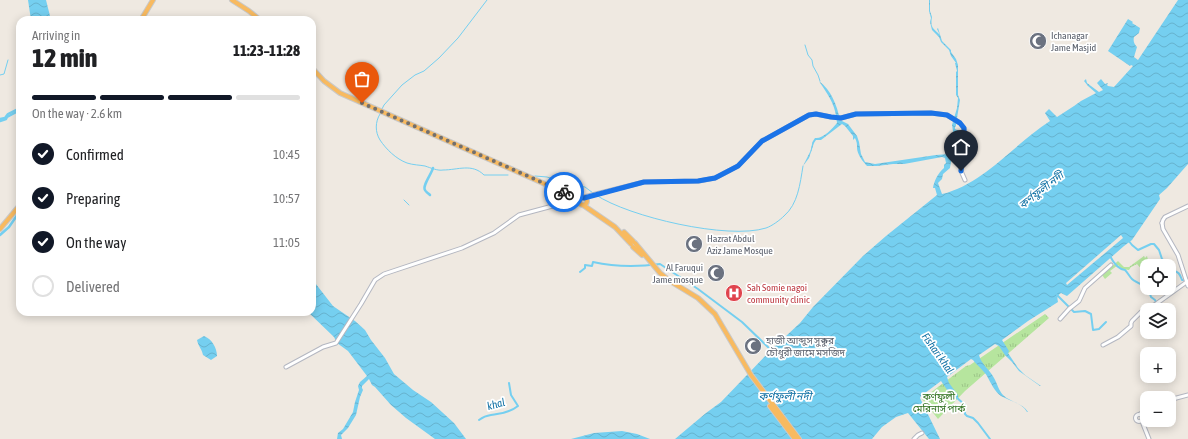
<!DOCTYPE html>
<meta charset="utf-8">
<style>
:root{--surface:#fff;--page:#f6f6f6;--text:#202124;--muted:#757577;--line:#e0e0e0;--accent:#111827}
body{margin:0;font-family:"Asap Condensed","Noto Sans Bengali",sans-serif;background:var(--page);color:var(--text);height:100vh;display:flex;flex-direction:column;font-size:15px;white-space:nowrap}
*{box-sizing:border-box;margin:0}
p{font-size:13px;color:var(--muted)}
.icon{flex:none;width:22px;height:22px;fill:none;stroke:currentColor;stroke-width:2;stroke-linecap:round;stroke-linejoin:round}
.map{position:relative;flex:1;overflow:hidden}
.sheet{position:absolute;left:16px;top:16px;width:300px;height:300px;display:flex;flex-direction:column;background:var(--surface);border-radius:12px;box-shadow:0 2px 10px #0003}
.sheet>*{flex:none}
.tools{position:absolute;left:1140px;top:259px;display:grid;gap:8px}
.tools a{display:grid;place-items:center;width:36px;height:36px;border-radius:8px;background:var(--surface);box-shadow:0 2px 10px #0003;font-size:20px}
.pin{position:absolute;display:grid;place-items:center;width:34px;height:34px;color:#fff;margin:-41px -17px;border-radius:50% 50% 50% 0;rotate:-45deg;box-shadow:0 0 4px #0007}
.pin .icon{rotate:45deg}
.courier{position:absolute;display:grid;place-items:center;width:40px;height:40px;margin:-20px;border:3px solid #1a73e8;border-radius:50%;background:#fff;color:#222;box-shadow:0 1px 5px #0007}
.head em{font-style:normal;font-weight:800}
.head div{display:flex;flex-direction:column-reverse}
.head{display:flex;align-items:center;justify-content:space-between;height:68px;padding:0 16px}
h1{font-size:26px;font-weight:800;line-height:30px}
.bar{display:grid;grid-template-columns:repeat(4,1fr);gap:6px 4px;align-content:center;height:48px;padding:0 16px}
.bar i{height:5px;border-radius:3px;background:var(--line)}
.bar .active{background:var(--accent)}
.bar p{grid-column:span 4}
ol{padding:0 16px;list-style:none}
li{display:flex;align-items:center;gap:12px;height:44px}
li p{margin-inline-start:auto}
li .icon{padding:4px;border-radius:50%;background:var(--accent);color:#fff;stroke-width:4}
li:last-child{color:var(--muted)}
li i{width:22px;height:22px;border:2px solid var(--line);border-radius:50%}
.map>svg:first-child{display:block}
.grass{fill:url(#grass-tufts)}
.water{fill:url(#water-waves)}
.pier{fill:#efe9e1}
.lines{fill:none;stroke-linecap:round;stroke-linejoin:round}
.stream{stroke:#75cff0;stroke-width:1}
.canal{stroke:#75cff0;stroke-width:2}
.river{stroke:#75cff0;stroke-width:2.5}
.secondary-casing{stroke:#b4b7c1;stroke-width:5}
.trunk-casing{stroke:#c9c9c9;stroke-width:6}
.secondary{stroke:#fff;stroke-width:3}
.trunk{stroke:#f8ba60;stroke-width:4}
.done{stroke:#726f6d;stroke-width:4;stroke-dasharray:0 7.2}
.route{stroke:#1a73e8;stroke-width:5}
.labels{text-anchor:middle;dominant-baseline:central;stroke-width:3.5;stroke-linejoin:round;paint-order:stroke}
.worship-label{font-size:10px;fill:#5b616d;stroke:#fff;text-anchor:start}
.health-label{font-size:10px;fill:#be3a42;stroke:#fff;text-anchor:start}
.park-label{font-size:10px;fill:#2c6e1b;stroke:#fff}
.water-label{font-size:11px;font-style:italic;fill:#0d6fa3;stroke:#fff}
</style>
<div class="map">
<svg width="1188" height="439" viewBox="0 0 1188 439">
<defs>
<pattern id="grass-tufts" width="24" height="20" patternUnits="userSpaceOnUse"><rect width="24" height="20" fill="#b6e59e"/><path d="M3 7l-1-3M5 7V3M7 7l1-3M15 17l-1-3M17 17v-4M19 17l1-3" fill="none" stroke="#9dc588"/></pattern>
<pattern id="water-waves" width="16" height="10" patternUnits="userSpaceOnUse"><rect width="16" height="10" fill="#75cff0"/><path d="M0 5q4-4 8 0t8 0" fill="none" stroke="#66b2ce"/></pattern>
</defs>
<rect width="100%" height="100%" fill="#efe9e1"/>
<!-- grass -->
<g class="grass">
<path d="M1144 256 1145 258 1147 256 1148 260 1153 266H1147V269L1143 271 1137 264 1131 267 1129 270 1122 269 1118 265 1110 271 1112 273 1105 279 1102 275 1118 261 1124 267H1129Z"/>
<path d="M1045 314 1049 318 965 391 938 419 922 399 966 366 970 365Z"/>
</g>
<!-- water -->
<g class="water">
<path d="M28 0H46L51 20H31Z"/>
<path d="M929 0H930V11L932 17C930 28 933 28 940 35L937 29 938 28 942 41 951 50V52L956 59 958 65V95L960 100 956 124V126L955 127V129L961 132 960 138V134L956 131 950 168 943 174 942 179 938 183 942 194C984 184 1014 144 1050 121L1045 113 1049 109 1057 117 1074 106 1081 101 1096 93 1088 86 1084 81 1086 79 1087 83 1099 92 1103 90 1097 83 1101 79 1105 84 1108 83 1107 85 1108 86 1114 87 1133 66 1131 65 1130 66 1108 51 1128 19 1133 22 1132 23 1140 28 1139 33 1134 37C1133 41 1134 44 1137 47L1134 57 1138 60 1178 0H1188V164L1167 188 1159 195 1160 199 1132 240 1124 246 1067 296 1061 293C1057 296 1057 297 1058 302L1028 321 1002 340 1009 351 1008 353 1018 368 1025 375 1041 386H1040L1019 371 1012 362 1005 355 999 346 995 344 979 355C981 364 990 370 994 378 997 383 999 391 1003 395 1010 402 1023 403 1028 412H1027C1022 403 1010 401 1001 396 994 391 991 383 987 376 985 372 976 364 973 360L971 359 947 377 949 383 958 395V397L954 400 941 381 921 396 920 398 940 439H929L908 413 896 417 882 427 872 439H675L706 413 721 402 771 350 800 323 813 307 863 256 886 236 937 195 935 188H933C934 181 938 173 944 168V165L946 163 945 158 942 157 904 164H893L877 166H867C863 162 857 154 857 148 857 144 857 142 855 138L853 140V136L845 126 842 124 821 140H816L814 143 809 158 803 166 811 150 813 141 815 138C823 139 832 129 837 123 835 103 829 97 819 81 831 90 837 105 840 120L848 124 857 136 859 142 861 154 865 162 875 164 936 155 949 154 953 131 952 125 957 108 958 98 956 95V72L957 71 955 63H956L951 56 949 50 941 42 939 37 932 30 930 22 931 18 929 11Z"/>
<path d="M312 279 333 306 355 321 365 330 371 340 385 358 394 374 413 390 431 402 454 423 466 439H435L406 418 391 405 375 387 372 385 369 379 362 386V388L363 390 360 397 356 415 348 428 341 435 342 439H337L338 433 343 429 353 412 355 402 359 390 358 386 360 382 367 376 348 351 337 343 334 337 308 312H312Z"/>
<path d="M204 336C212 339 217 348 217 356L211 360 203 355C202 349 198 346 197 340Z"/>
<path d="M622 431 637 434 650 439H571L594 433Z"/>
</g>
<!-- pier -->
<path class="pier" d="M1121 235 1123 238 1067 285 1066 283Z"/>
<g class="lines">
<!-- stream -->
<g class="stream">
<path d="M805 45 808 55 812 60 813 66 818 75 820 81"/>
<path d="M0 75 4 74 8 60"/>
<path d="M382 109 384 105 402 85 415 75 424 71 439 58 458 38 487 0"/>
<path d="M380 114C375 122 375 132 380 140 386 149 396 159 407 163 413 165 420 165 425 166 431 168 438 171 443 170 458 170 472 163 484 175H508"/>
<path d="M811 151 813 142"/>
<path d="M535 176 547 177 566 183 585 187 593 193"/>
<path d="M596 195C629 217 728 240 766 228 772 226 780 220 784 216 798 204 800 184 803 166"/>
<path d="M404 200 409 205"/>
</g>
<!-- canal -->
<g class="canal">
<path d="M1128 240 1132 245 1138 250 1151 244H1154L1159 250 1162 259 1169 264 1173 271C1179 271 1180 275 1182 280H1183"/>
<path d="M1110 256C1113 262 1118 269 1125 270 1128 273 1129 276 1132 279 1135 282 1143 285 1147 287"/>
<path d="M580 272 585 268V265L592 266 593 262C615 267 638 267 660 264L698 289 742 322 771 350"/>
<path d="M1148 288 1151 297 1155 300 1160 310"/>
<path d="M1057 295 1074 312 1085 311 1091 314 1093 330 1099 329 1106 322"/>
<path d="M956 397 965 405V414L967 416 973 418 978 423 990 439"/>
<path d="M479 420C487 414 489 416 497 414 504 413 513 410 518 406L511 395 509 383"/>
</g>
<!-- river -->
<g class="river">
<path d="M0 119 5 118 8 114 20 108"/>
<path d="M0 121 6 119 7 117 20 110"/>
<path d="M430 195C429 194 425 191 425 190 422 186 432 173 433 168"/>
<path d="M0 235 9 227 20 211"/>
</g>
<defs>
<g id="secondary">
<path d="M584 197 644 182 699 181 715 178 738 166 762 141 809 115 816 114 831 117 841 118 856 114 931 113 947 115 960 123 964 128V141L961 171 965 180"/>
<path d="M1162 223 1163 229 1178 255 1188 286"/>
<path d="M1162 223 1163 220 1165 217 1188 206"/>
<path d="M1060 319 1069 309 1079 301 1085 288 1111 265"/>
<path d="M1103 345 1118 337 1131 326V323L1132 321 1141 312 1156 304 1188 281"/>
<path d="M286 367 323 347 336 343 361 304 375 280 384 274 462 248 494 233 519 215 560 204 579 203"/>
<path d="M1169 400 1188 395"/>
<path d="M1140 414 1147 410"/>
<circle cx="1139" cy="418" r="3.5"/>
<path d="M1142 420 1143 424 1149 439"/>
<path d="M914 439 918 435 922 433"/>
</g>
<g id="trunk">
<path d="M232 0 249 11 260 20"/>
<path d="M141 20 153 0"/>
<path d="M312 68 324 81 340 93 572 196 580 198"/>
<circle cx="583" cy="201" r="4"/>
<path d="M583 205 615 227 631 244"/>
<path d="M0 229 20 205"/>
<path d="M624 232 633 241"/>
<path d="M635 243 660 273 670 281 698 298 715 314 751 375 799 439"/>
<path d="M633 247 642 255"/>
<path d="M770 406 795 439"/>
</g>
</defs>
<!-- secondary casing -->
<use href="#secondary" class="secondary-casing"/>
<!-- trunk casing -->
<use href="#trunk" class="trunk-casing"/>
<!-- secondary -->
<use href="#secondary" class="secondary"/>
<!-- trunk -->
<use href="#trunk" class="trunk"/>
</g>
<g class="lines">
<!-- done -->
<path class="done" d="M362 103 564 192"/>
<!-- route -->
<path class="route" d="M564 192 577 197 584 198 644 182 698 181 715 178 738 166 762 141 809 115 816 114 831 117 841 118 856 114 931 113 947 115 960 123 964 128V141L961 171"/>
</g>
<!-- icons -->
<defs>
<symbol id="mosque-disc" viewBox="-11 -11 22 22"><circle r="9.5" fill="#6b7280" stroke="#fff"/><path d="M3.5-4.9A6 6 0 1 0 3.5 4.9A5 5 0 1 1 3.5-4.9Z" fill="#fff"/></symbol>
<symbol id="hospital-disc" viewBox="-11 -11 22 22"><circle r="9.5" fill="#e0444e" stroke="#fff"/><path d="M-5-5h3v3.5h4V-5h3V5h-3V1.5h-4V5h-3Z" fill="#fff"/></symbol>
</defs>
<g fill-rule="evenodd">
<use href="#mosque-disc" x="1028" y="31" width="20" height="20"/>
<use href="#mosque-disc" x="684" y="234" width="20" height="20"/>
<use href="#mosque-disc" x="706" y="263" width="20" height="20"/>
<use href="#hospital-disc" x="724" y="283" width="20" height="20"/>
<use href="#mosque-disc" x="743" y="336" width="20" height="20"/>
</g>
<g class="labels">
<!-- worship labels -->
<g class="worship-label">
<text x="1051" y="35">Ichanagar<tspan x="1051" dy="12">Jame Masjid</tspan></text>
<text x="707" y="238">Hazrat Abdul<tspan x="707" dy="12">Aziz Jame Mosque</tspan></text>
<text x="703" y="267" text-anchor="end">Al Faruqui<tspan x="703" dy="12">Jame mosque</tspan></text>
<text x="766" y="340">হাজী আব্দুস সুক্কুর<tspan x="766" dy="12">চৌধুরী জামে মসজিদ</tspan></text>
</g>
<!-- health labels -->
<g class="health-label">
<text x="747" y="287">Sah Somie nagoi<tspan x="747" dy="12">community clinic</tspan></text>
</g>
<!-- park labels -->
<g class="park-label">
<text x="939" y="396">কর্ণফুলী<tspan x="939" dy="12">মেরিনার্স পার্ক</tspan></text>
</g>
<!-- water labels -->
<g class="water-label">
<text transform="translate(1041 190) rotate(-38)">কর্ণফুলী নদী</text>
<text transform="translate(938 353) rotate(55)">Fishari khal</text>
<text x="785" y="396">কর্ণফুলী নদী</text>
<text transform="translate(496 404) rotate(-15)">khal</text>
</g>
</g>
</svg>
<div class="tools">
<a><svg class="icon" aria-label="locate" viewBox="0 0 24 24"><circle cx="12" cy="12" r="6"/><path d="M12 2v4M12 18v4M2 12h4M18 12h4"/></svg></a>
<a><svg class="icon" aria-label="layers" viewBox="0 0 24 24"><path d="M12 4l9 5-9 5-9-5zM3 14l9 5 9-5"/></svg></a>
<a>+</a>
<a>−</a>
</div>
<div class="pin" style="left:362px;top:103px;background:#ea580c"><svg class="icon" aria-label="bag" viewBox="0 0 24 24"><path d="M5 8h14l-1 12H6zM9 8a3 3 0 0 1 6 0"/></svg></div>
<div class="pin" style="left:961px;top:171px;background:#1f2937"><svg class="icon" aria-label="home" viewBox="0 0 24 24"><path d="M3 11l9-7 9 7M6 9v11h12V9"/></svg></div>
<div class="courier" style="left:564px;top:192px"><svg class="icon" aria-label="bike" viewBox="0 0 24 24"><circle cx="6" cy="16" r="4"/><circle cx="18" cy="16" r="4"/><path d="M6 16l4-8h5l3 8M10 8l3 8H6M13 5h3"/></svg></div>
<section class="sheet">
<div class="head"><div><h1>12 min</h1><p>Arriving in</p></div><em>11:23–11:28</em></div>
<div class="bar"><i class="active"></i><i class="active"></i><i class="active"></i><i></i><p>On the way · 2.6 km</p></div>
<ol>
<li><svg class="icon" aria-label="check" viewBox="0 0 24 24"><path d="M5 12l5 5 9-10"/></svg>Confirmed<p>10:45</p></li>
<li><svg class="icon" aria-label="check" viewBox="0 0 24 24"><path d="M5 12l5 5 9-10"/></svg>Preparing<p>10:57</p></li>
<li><svg class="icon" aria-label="check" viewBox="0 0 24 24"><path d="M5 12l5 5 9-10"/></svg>On the way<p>11:05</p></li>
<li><i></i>Delivered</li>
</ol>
</section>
</div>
